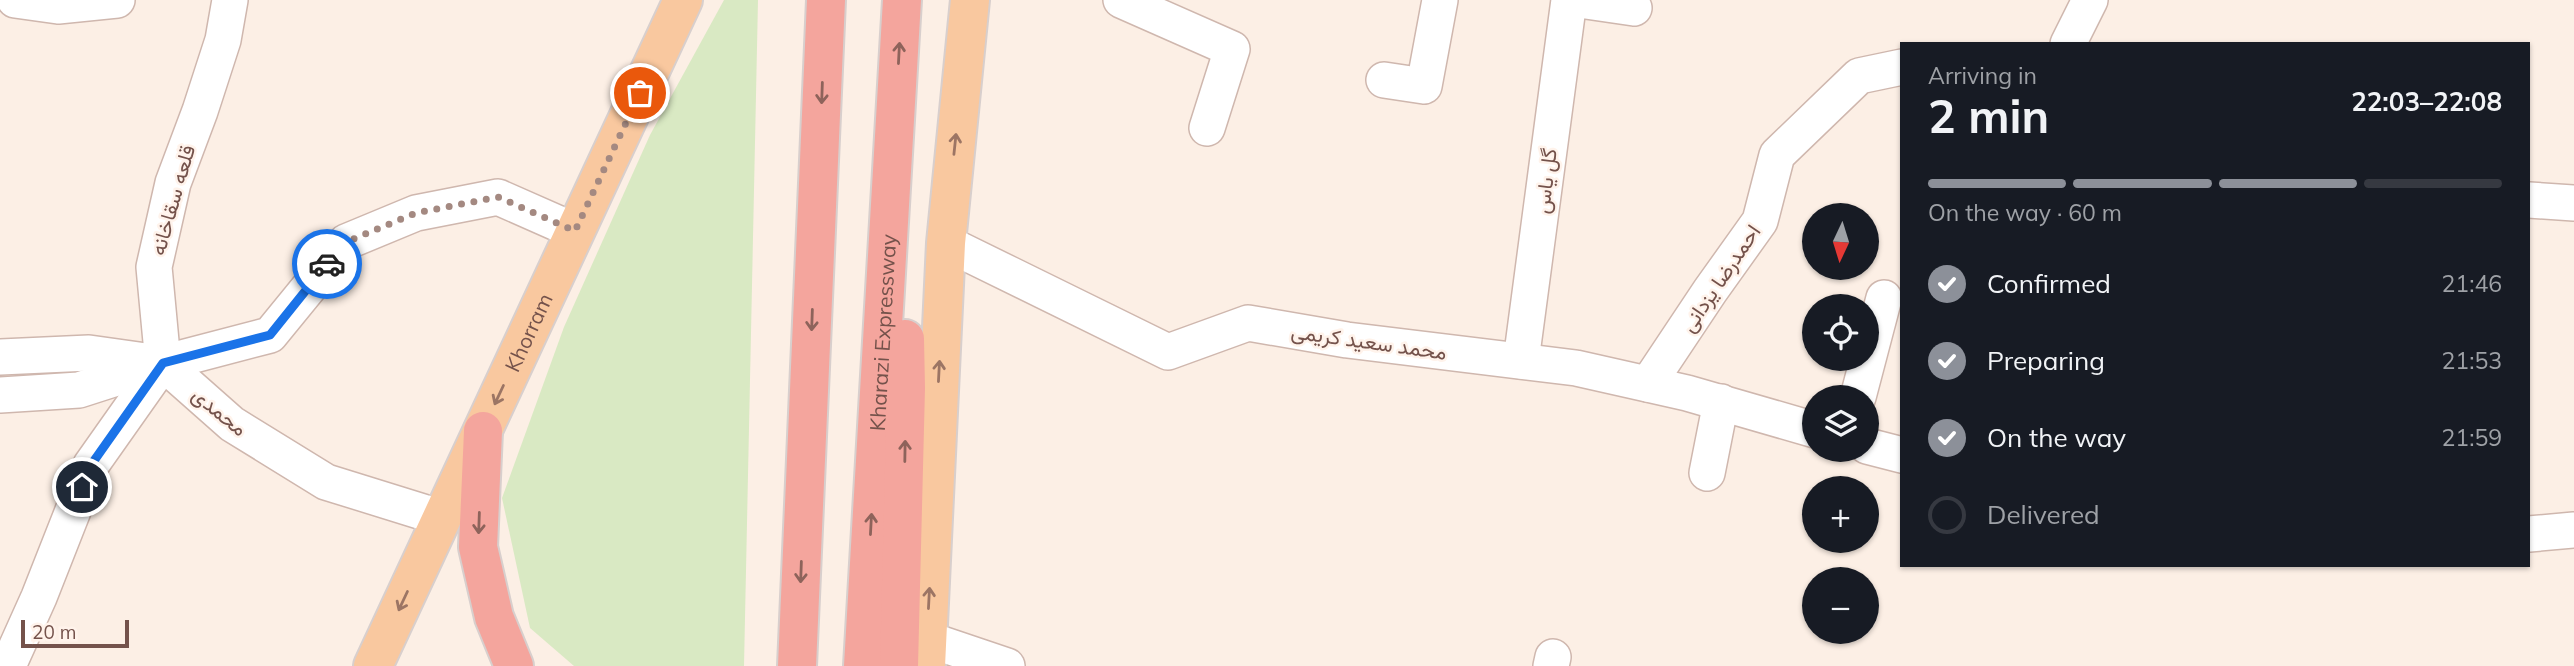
<!DOCTYPE html>
<meta charset="utf-8">
<style>
:root{--surface:#171b24;--page:#242831;--text:#f1f3f6;--muted:#9ea1a6;--line:#363941;--accent:#8c9099}
body{margin:0;font-family:Mulish,Vazirmatn,sans-serif;background:var(--page);color:var(--text);height:100vh;display:flex;flex-direction:column;font-size:26px;white-space:nowrap}
*{box-sizing:border-box;margin:0}
p{font-size:23px;color:var(--muted)}
.icon{flex:none;width:38px;height:38px;fill:none;stroke:currentColor;stroke-width:2;stroke-linecap:round;stroke-linejoin:round}
.map{position:relative;flex:1;overflow:hidden}
.side{position:absolute;left:1900px;top:42px;width:630px;height:525px;display:flex;flex-direction:column;background:var(--surface);border-radius:0px;box-shadow:0 2px 5px #0004}
.side>*{flex:none}
.needle{width:46px;rotate:184deg}
.tools{position:absolute;left:1802px;top:203px;display:grid;gap:14px}
.tools a{display:grid;place-items:center;width:77px;height:77px;border-radius:50%;background:var(--surface);box-shadow:0 2px 5px #0004;font-size:35px}
.scale{position:absolute;left:21px;bottom:18px;width:108px;box-sizing:border-box;padding-left:7px;border:4px solid #74524b;border-top:0;font-size:19px;line-height:24px;white-space:nowrap;color:#74524b;-webkit-text-stroke:5px #fff3eb;paint-order:stroke}
.pin{position:absolute;display:grid;place-items:center;width:60px;height:60px;color:#fff;margin:-30px;border:4px solid #fff;border-radius:50%;box-shadow:0 2px 7px #0007}
.courier{position:absolute;display:grid;place-items:center;width:70px;height:70px;margin:-35px;border:5px solid #1a73e8;border-radius:50%;background:#fff;color:#222;box-shadow:0 2px 9px #0007}
.summary em{font-style:normal;font-weight:700}
.summary div{display:flex;flex-direction:column-reverse}
.summary{display:flex;align-items:center;justify-content:space-between;height:119px;padding:0 28px}
h1{font-size:46px;font-weight:700;line-height:52px}
.bar{display:grid;grid-template-columns:repeat(4,1fr);gap:10px 7px;align-content:center;height:84px;padding:0 28px}
.bar i{height:9px;border-radius:5px;background:var(--line)}
.bar .active{background:var(--accent)}
.bar p{grid-column:span 4}
ol{padding:0 28px;list-style:none}
li{display:flex;align-items:center;gap:21px;height:77px}
li p{margin-inline-start:auto}
li .icon{padding:7px;border-radius:50%;background:var(--accent);color:#fff;stroke-width:4}
li:last-child{color:var(--muted)}
li i{width:38px;height:38px;border:4px solid var(--line);border-radius:50%}
.map>svg:first-child{display:block}
.green{fill:#d9e9c3}
.lines{fill:none;stroke-linecap:round;stroke-linejoin:round}
.minor-casing{stroke:#cfb7ae;stroke-width:38}
.major-casing{stroke:#d8cfcd;stroke-width:42}
.highway-casing{stroke:#d8cfcd;stroke-width:42}
.minor{stroke:#fff;stroke-width:35}
.major{stroke:#f9c89f;stroke-width:38}
.highway{stroke:#f4a59d;stroke-width:38}
.oneway{stroke:#8e635b}
.oneway2{stroke:#9c7564}
.done{stroke:#a48981;stroke-width:7;stroke-dasharray:0 12.6}
.route{stroke:#1a73e8;stroke-width:9}
.labels{text-anchor:middle;dominant-baseline:central;stroke-width:5;stroke-linejoin:round;paint-order:stroke}
.street-label{font-size:21px;fill:#74524b;stroke:#fff3eb}
</style>
<div class="map">
<svg width="2574" height="666" viewBox="0 0 2574 666">
<rect width="100%" height="100%" fill="#fcefe5"/>
<!-- green -->
<path class="green" d="M724 0H758L744 666H574L530 628 502 498 564 327 650 135Z"/>
<g class="lines">
<defs>
<g id="minor">
<path d="M15 0 58 6 117 0"/>
<path d="M1121 0 1232 49 1207 128"/>
<path d="M1579 0 1634 8"/>
<path d="M2068 44 2090 0"/>
<path d="M1384 80 1424 86 1440 0"/>
<path d="M2529 200 2574 203"/>
<path d="M946 243 1168 352 1248 323 1347 340 1576 368 1687 393 1815 430"/>
<path d="M0 357 89 353 153 362"/>
<path d="M1521 361 1569 0"/>
<path d="M163 363 154 267 173 183 200 111 223 40 230 0"/>
<path d="M163 363 232 424 326 482 442 518"/>
<path d="M1648 384 1710 291 1760 221 1777 155 1859 76 1902 67"/>
<path d="M0 395 79 390 163 363 270 335 346 242 416 213 498 197 575 231"/>
<path d="M1858 397 1884 298"/>
<path d="M1867 446 1902 455"/>
<path d="M1707 473 1721 402"/>
<path d="M2529 534 2574 530"/>
<path d="M927 639 1007 666"/>
<path d="M8 666 39 597 91 465 163 363"/>
<path d="M1551 666 1553 657"/>
</g>
<g id="major">
<path id="s1" d="M373 666 683 0"/>
<path d="M926 666 946 243 970 0"/>
</g>
<g id="highway">
<path d="M483 431 478 547 494 617 514 666"/>
<path d="M797 666 826 0"/>
<path id="s2" d="M863 666 902 0"/>
<path d="M899 666 906 388 905 339"/>
</g>
</defs>
<!-- minor casing -->
<use href="#minor" class="minor-casing"/>
<!-- major casing -->
<use href="#major" class="major-casing"/>
<!-- highway casing -->
<use href="#highway" class="highway-casing"/>
<!-- minor -->
<use href="#minor" class="minor"/>
<!-- major -->
<use href="#major" class="major"/>
<!-- highway -->
<use href="#highway" class="highway"/>
</g>
<!-- one-way arrows -->
<defs><path id="oneway-shaft" d="M-6 0H5M1.5-3L5.5 0L1.5 3" fill="none" stroke-width="1.6" stroke-linecap="round" stroke-linejoin="round" transform="scale(1.75)"/></defs>
<g class="oneway">
<use href="#oneway-shaft" transform="translate(899 53) rotate(-87)"/>
<use href="#oneway-shaft" transform="translate(822 93) rotate(92)"/>
<use href="#oneway-shaft" transform="translate(812 320) rotate(92)"/>
<use href="#oneway-shaft" transform="translate(905 451) rotate(-89)"/>
<use href="#oneway-shaft" transform="translate(479 523) rotate(92)"/>
<use href="#oneway-shaft" transform="translate(871 524) rotate(-87)"/>
<use href="#oneway-shaft" transform="translate(801 572) rotate(92)"/>
</g>
<g class="oneway2">
<use href="#oneway-shaft" transform="translate(955 144) rotate(-84)"/>
<use href="#oneway-shaft" transform="translate(939 371) rotate(-87)"/>
<use href="#oneway-shaft" transform="translate(499 395) rotate(115)"/>
<use href="#oneway-shaft" transform="translate(929 598) rotate(-87)"/>
<use href="#oneway-shaft" transform="translate(403 601) rotate(115)"/>
</g>
<g class="lines">
<!-- done -->
<path class="done" d="M327 264 346 242 416 213 498 197 575 231 640 93"/>
<!-- route -->
<path class="route" d="M82 487 91 465 163 363 270 335 327 264"/>
</g>
<g class="labels">
<!-- street labels -->
<g class="street-label">
<text transform="translate(1545 181) rotate(-83)">گل یاس</text>
<text transform="translate(172 200) rotate(-74)">قلعه سقاخانه</text>
<text transform="translate(1720 278) rotate(-56)">احمدرضا یزدانی</text>
<text stroke="none"><textPath href="#s1" startOffset="368">Khorram</textPath></text>
<text stroke="none"><textPath href="#s2" startOffset="334">Kharazi Expressway</textPath></text>
<text transform="translate(1369 341) rotate(8)">محمد سعید کریمی</text>
<text transform="translate(220 411) rotate(39)">محمدی</text>
</g>
</g>
</svg>
<div class="tools">
<a><svg class="needle" viewBox="-14 -14 28 28"><path d="M0-13l5 13h-10z" fill="#e53935"/><path d="M0 13l5-13h-10z" fill="#9ea1a6"/></svg></a>
<a><svg class="icon" aria-label="locate" viewBox="0 0 24 24"><circle cx="12" cy="12" r="6"/><path d="M12 2v4M12 18v4M2 12h4M18 12h4"/></svg></a>
<a><svg class="icon" aria-label="layers" viewBox="0 0 24 24"><path d="M12 4l9 5-9 5-9-5zM3 14l9 5 9-5"/></svg></a>
<a>+</a>
<a>−</a>
</div>
<div class="scale">20 m</div>
<div class="pin" style="left:640px;top:93px;background:#ea580c"><svg class="icon" aria-label="bag" viewBox="0 0 24 24"><path d="M5 8h14l-1 12H6zM9 8a3 3 0 0 1 6 0"/></svg></div>
<div class="pin" style="left:82px;top:487px;background:#1f2937"><svg class="icon" aria-label="home" viewBox="0 0 24 24"><path d="M3 11l9-7 9 7M6 9v11h12V9"/></svg></div>
<div class="courier" style="left:327px;top:264px"><svg class="icon" aria-label="car" viewBox="0 0 24 24"><path d="M5 17H2v-5l4-1 3-4h7l3 4 3 1v5h-3M9 17h6M6 11h13"/><circle cx="7" cy="17" r="2"/><circle cx="17" cy="17" r="2"/></svg></div>
<section class="side">
<div class="summary"><div><h1>2 min</h1><p>Arriving in</p></div><em>22:03–22:08</em></div>
<div class="bar"><i class="active"></i><i class="active"></i><i class="active"></i><i></i><p>On the way · 60 m</p></div>
<ol>
<li><svg class="icon" aria-label="check" viewBox="0 0 24 24"><path d="M5 12l5 5 9-10"/></svg>Confirmed<p>21:46</p></li>
<li><svg class="icon" aria-label="check" viewBox="0 0 24 24"><path d="M5 12l5 5 9-10"/></svg>Preparing<p>21:53</p></li>
<li><svg class="icon" aria-label="check" viewBox="0 0 24 24"><path d="M5 12l5 5 9-10"/></svg>On the way<p>21:59</p></li>
<li><i></i>Delivered</li>
</ol>
</section>
</div>
